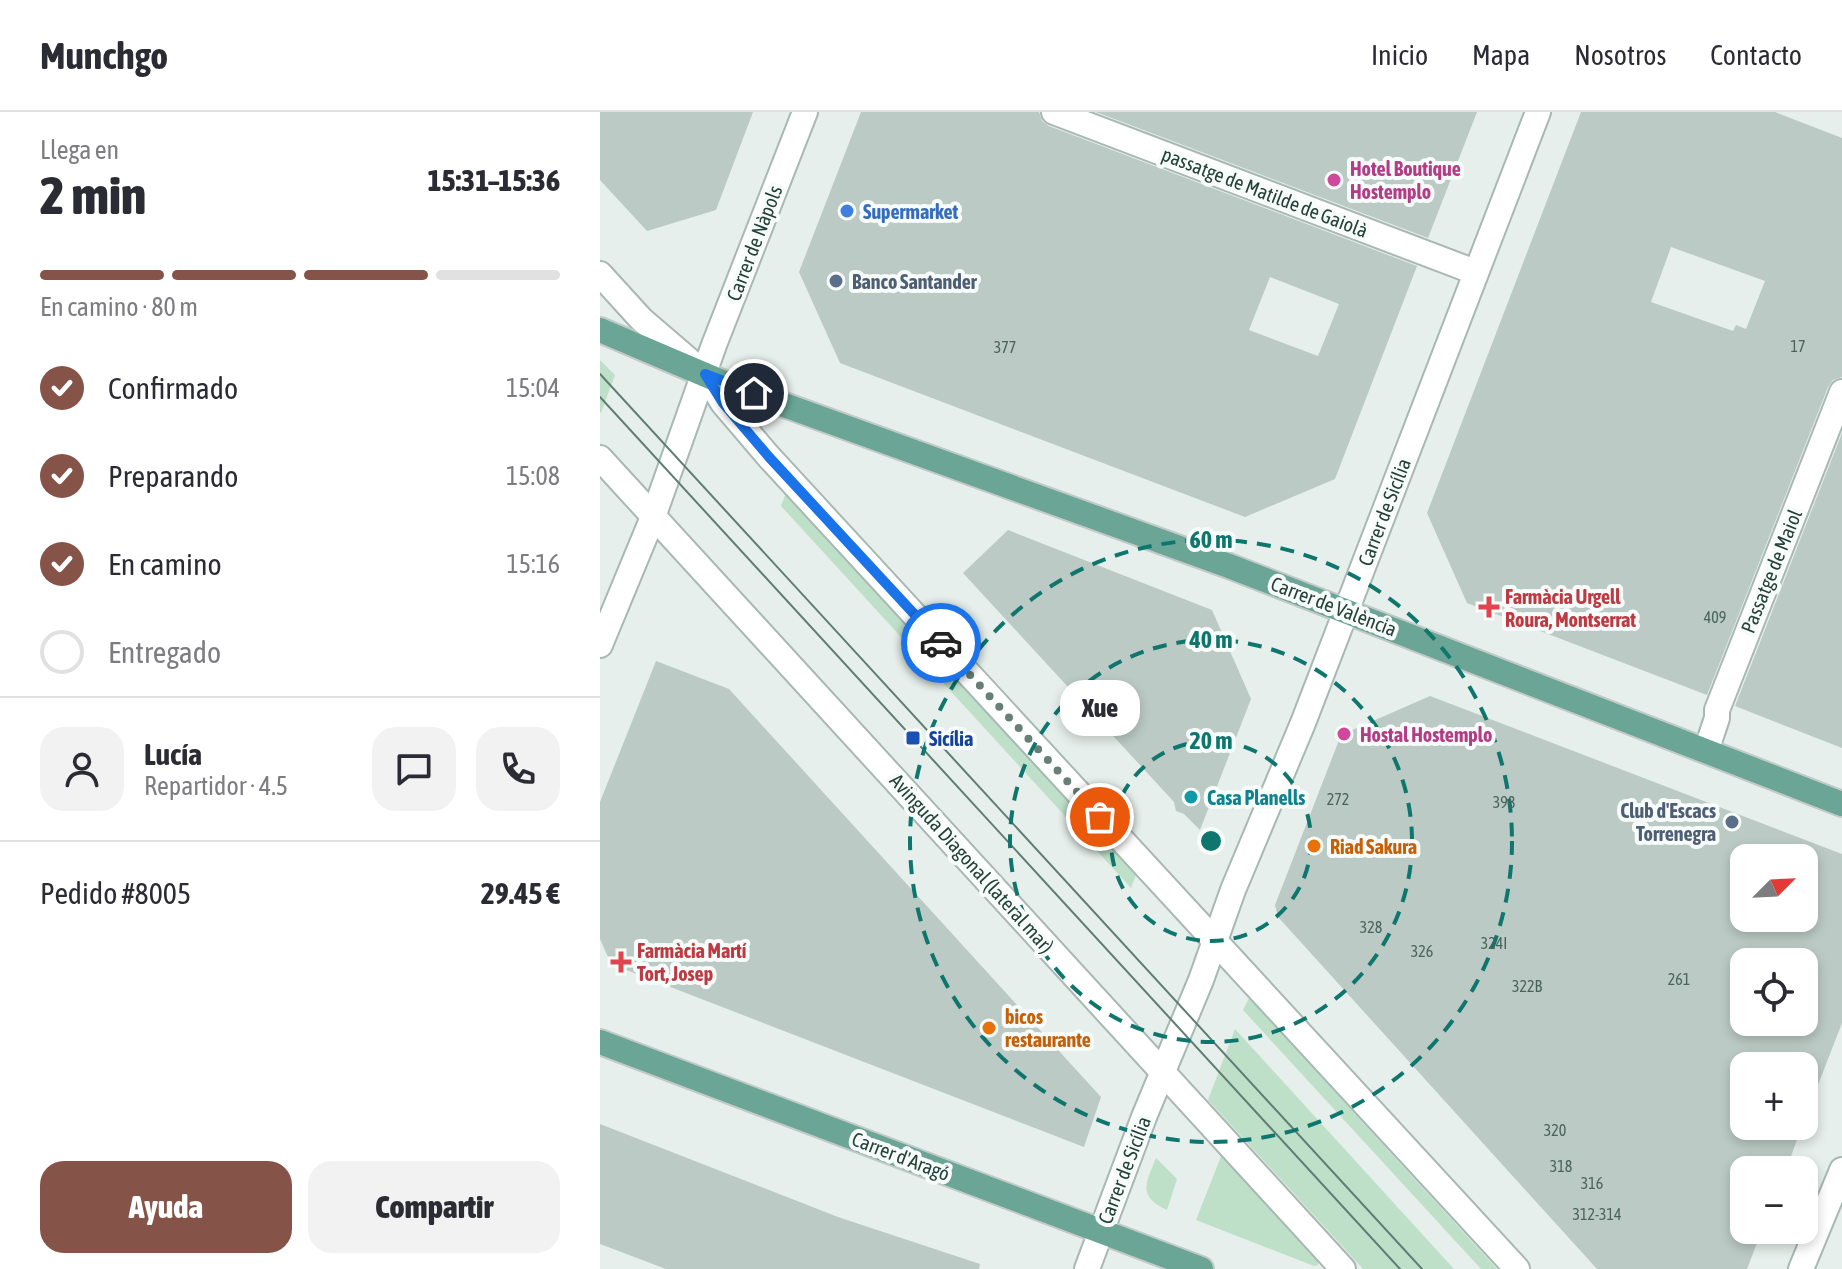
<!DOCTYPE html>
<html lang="es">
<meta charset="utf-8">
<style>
:root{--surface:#fff;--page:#f2f2f3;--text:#2b2b33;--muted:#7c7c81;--line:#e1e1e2;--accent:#855347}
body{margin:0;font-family:"Asap Condensed",sans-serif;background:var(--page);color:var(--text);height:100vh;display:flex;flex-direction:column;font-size:30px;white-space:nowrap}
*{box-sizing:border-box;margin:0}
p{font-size:26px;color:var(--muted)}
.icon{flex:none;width:44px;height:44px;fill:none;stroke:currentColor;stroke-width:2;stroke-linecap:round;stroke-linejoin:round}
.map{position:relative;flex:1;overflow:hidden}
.panel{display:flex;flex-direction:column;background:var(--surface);width:600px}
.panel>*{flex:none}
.needle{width:52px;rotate:66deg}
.buttons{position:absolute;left:1130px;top:732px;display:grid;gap:16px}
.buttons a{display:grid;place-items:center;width:88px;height:88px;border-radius:16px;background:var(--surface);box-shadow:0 4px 12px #0003;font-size:40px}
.pin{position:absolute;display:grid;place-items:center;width:68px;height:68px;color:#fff;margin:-34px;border:4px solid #fff;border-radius:50%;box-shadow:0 2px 8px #0007}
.courier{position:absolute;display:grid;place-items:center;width:80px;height:80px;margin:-40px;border:6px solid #1a73e8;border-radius:50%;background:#fff;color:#222;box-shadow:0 2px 10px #0007}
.bubble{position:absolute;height:56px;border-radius:24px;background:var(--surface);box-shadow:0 4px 12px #0003;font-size:26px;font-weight:800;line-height:56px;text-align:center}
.summary em{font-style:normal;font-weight:800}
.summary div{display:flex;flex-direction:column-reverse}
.summary{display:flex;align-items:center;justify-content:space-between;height:136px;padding:0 40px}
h1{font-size:52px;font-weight:800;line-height:60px}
.bar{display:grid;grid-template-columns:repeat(4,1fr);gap:12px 8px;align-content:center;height:96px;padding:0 40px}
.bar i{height:10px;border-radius:6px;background:var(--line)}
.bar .active{background:var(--accent)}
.bar p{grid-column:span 4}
.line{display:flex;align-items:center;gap:20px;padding:0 40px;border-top:2px solid var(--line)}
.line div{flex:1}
.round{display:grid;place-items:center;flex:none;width:84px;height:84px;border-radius:24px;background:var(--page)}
ol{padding:0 40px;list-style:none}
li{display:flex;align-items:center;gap:24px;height:88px}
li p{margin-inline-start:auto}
li .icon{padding:8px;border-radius:50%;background:var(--accent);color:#fff;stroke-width:4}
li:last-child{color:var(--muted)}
li i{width:44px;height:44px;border:4px solid var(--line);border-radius:50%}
.cta{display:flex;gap:16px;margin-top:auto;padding:16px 40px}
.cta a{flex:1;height:92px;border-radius:24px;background:var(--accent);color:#fff;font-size:32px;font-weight:800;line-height:92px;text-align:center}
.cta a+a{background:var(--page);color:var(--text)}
header{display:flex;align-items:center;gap:48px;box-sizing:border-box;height:112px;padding:0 40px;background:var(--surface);border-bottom:2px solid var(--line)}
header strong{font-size:38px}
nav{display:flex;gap:44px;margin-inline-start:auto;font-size:28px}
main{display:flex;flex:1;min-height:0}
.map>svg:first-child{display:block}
.green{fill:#bfe0c8}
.building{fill:#bbcac4;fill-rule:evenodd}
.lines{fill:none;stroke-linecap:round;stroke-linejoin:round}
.minor-casing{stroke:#a8b8b2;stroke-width:28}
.major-casing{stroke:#c2cac8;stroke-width:28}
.minor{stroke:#fff;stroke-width:24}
.major{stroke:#6aa596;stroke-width:24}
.tram{stroke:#5f7d75;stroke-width:2}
.done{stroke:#687f78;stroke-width:8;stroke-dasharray:0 14.4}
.route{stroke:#1a73e8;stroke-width:10}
.ring{fill:none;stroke:#0f766e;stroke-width:4;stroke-dasharray:14 10}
.hotel-dot{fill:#d1479c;stroke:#f7fbf9;stroke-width:3}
.shop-dot{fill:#3f7fe0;stroke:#f7fbf9;stroke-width:3}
.service-dot{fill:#5c6f8a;stroke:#f7fbf9;stroke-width:3}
.health-dot{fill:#e0444e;stroke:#f7fbf9;stroke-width:3}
.transit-dot{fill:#1a4fb4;stroke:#f7fbf9;stroke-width:3}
.culture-dot{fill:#0f9aa8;stroke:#f7fbf9;stroke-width:3}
.food-dot{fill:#e8710a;stroke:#f7fbf9;stroke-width:3}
.labels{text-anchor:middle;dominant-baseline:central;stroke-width:8;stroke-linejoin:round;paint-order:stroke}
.number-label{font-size:16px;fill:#4a645c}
.hotel-label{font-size:20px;font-weight:bold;fill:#b23c85;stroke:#f7fbf9;text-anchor:start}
.street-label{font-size:20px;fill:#24423a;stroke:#f7fbf9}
.shop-label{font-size:20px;font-weight:bold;fill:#366cbe;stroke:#f7fbf9;text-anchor:start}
.service-label{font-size:20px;font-weight:bold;fill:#4e5e75;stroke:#f7fbf9;text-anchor:start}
.health-label{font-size:20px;font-weight:bold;fill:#be3a42;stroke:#f7fbf9;text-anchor:start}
.transit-label{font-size:20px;font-weight:bold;fill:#164399;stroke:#f7fbf9;text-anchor:start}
.culture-label{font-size:20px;font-weight:bold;fill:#0d838f;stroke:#f7fbf9;text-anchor:start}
.food-label{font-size:20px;font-weight:bold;fill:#c56008;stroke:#f7fbf9;text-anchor:start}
.centre{fill:#0f766e;stroke:#f7fbf9;stroke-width:4}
.ring-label{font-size:24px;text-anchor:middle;font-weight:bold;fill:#0f766e;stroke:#f7fbf9;stroke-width:8;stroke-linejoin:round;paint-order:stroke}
</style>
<header>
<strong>Munchgo</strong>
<nav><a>Inicio</a><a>Mapa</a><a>Nosotros</a><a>Contacto</a></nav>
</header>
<main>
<section class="panel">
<div class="summary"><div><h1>2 min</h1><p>Llega en</p></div><em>15:31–15:36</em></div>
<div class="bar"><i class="active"></i><i class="active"></i><i class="active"></i><i></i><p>En camino · 80 m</p></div>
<ol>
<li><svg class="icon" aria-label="check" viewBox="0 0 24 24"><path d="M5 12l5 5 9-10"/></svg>Confirmado<p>15:04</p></li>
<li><svg class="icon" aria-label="check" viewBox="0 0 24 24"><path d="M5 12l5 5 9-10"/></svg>Preparando<p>15:08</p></li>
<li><svg class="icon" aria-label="check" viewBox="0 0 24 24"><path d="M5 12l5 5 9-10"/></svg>En camino<p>15:16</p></li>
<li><i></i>Entregado</li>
</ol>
<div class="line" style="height:144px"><a class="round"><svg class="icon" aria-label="person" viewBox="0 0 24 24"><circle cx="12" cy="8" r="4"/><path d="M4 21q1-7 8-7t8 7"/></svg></a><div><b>Lucía</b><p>Repartidor · 4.5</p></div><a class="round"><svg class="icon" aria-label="chat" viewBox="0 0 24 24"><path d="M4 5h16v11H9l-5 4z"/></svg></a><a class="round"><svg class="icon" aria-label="phone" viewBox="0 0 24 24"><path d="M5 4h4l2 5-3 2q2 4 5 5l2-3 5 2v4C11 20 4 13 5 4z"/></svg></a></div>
<div class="line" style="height:104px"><div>Pedido #8005</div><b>29.45 €</b></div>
<div class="cta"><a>Ayuda</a><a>Compartir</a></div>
</section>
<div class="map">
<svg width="1242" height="1157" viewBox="0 0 1242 1157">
<rect width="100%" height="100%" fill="#e6efeb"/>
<!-- green -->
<g class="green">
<path d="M0 248 15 263 1 301 0 300Z"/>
<path d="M186 381 536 763 531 776 181 394Z"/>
<path d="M649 886 897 1157H881L643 898Z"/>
<path d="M635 917 854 1157H763L608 988Z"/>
<path d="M622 1042 719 1147 718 1153 714 1154 596 1108Z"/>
<path d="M556 1046 577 1067 567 1098C537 1084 546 1071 556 1046Z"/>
</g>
<!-- building -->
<g class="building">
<path d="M0 0H153L116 98 47 119 0 68Z"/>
<path d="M261 0H439L442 9 449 14 817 154 735 367 645 405 240 251 199 160ZM670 165 739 192 718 244 649 218Z"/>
<path d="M496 0H877L828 126Z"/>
<path d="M981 0H1175L1242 26V265L1233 268 1228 275 1107 583 867 491 827 401ZM1071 135 1165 169 1146 217 1136 213 1133 219 1051 190Z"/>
<path d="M1242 321V636L1135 594Z"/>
<path d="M408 418 612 498 651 587 600 718 584 702 576 699 574 690 363 461Z"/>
<path d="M56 549 129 577 501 985 484 1035 11 852 0 827V690Z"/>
<path d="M830 584 1242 742V911L1206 1004H1204V954H1144V1014H1202L1186 1058H1144V1118H1162L1147 1157H997L678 805 675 793 741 623ZM1144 746H1204V806H1144ZM1144 850H1204V910H1144Z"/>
<path d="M0 1012 238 1105 380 1152 379 1157H66L0 1132Z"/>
</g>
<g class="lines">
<defs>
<g id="minor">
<path d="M454 0 875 160"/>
<path d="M0 162 41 207 105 262 123 291 169 345 917 1157"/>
<path d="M0 346 743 1157"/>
<path d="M0 533 53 405 114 233 205 0"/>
<path d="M1106 639 1117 606V598L1242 280"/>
<path d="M487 1157 544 1005 601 868 633 778 703 611 938 0"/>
<path d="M1201 1157 1242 1058"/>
</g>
<g id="major">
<path d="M0 218 129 273 629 454 1242 692"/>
<path d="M0 930 601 1157"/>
</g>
</defs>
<!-- minor casing -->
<use href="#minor" class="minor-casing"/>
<!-- major casing -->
<use href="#major" class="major-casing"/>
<!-- minor -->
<use href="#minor" class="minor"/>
<!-- major -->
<use href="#major" class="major"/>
<!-- tram -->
<g class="tram">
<path d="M0 262 822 1157"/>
<path d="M0 285 800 1157"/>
</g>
</g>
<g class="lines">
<!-- done -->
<path class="done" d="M341 531 500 705"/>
<!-- route -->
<path class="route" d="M154 281 105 262 123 291 169 345 341 531"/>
</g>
<!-- distance rings -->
<g class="ring">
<circle cx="611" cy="729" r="100"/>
<circle cx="611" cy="729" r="201"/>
<circle cx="611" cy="729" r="301"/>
</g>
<!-- markers -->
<g class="hotel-dot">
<circle cx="734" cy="68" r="8"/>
<circle cx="744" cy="622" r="8"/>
</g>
<circle class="shop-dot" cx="247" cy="99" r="8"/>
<g class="service-dot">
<circle cx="236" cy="169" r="8"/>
<circle cx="1132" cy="710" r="8"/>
</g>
<g class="health-dot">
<path d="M885 483h8v8h8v8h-8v8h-8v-8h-8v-8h8z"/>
<path d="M17 838h8v8h8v8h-8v8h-8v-8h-8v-8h8z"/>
</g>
<rect class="transit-dot" x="305" y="618" width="16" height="16" rx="4"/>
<circle class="culture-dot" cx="591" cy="685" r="8"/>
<g class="food-dot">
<circle cx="714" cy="734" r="8"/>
<circle cx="389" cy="916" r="8"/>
</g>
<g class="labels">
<!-- number labels -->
<g class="number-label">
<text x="1198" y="234">17</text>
<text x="405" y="235">377</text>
<text x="1115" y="505">409</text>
<text x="738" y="687">272</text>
<text x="904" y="690">398</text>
<text x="771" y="815">328</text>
<text x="894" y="831">324I</text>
<text x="822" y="839">326</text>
<text x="1079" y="867">261</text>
<text x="927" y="874">322B</text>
<text x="955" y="1018">320</text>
<text x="961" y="1054">318</text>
<text x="992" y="1071">316</text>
<text x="997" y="1102">312-314</text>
</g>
<!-- hotel labels -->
<g class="hotel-label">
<text x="750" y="56">Hotel Boutique<tspan x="750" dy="23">Hostemplo</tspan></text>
<text x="760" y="622">Hostal Hostemplo</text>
</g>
<!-- street labels -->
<g class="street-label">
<text transform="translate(665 80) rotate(21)">passatge de Matilde de Gaiolà</text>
<text transform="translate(154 131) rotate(-69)">Carrer de Nàpols</text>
<text transform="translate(784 400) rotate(-69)">Carrer de Sicília</text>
<text transform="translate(1171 459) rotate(-68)">Passatge de Maiol</text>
<text transform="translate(734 494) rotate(21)">Carrer de València</text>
<text transform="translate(372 751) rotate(48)">Avinguda Diagonal (lateral mar)</text>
<text transform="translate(301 1044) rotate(21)">Carrer d'Aragó</text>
<text transform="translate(524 1058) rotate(-69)">Carrer de Sicília</text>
</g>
<!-- shop labels -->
<g class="shop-label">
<text x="263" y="99">Supermarket</text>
</g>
<!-- service labels -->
<g class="service-label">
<text x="252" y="169">Banco Santander</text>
<text x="1116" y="698" text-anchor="end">Club d'Escacs<tspan x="1116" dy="23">Torrenegra</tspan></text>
</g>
<!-- health labels -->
<g class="health-label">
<text x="905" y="484">Farmàcia Urgell<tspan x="905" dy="23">Roura, Montserrat</tspan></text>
<text x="37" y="838">Farmàcia Martí<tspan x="37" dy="23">Tort, Josep</tspan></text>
</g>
<!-- transit labels -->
<g class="transit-label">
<text x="329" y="626">Sicília</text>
</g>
<!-- culture labels -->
<g class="culture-label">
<text x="607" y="685">Casa Planells</text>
</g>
<!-- food labels -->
<g class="food-label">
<text x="730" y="734">Riad Sakura</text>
<text x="405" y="904">bicos<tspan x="405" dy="23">restaurante</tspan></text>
</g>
</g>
<circle cx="611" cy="729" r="12" class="centre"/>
<g class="ring-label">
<text x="611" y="436">60 m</text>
<text x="611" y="536">40 m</text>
<text x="611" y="637">20 m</text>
</g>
</svg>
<div class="buttons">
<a><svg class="needle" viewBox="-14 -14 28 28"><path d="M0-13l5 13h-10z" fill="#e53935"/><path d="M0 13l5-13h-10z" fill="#7c7c81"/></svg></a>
<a><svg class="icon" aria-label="locate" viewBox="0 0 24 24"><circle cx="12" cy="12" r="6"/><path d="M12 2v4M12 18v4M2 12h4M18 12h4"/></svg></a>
<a>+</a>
<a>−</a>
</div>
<div class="pin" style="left:500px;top:705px;background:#ea580c"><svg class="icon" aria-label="bag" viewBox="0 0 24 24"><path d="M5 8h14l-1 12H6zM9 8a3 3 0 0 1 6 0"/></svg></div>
<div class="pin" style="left:154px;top:281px;background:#1f2937"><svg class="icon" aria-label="home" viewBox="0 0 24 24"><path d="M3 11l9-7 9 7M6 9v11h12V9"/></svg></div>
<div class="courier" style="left:341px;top:531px"><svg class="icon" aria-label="car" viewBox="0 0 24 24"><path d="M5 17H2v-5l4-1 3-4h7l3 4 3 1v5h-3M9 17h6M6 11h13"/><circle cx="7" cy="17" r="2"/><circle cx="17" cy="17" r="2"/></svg></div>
<div class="bubble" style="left:460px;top:568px;width:80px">Xue</div>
</div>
</main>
